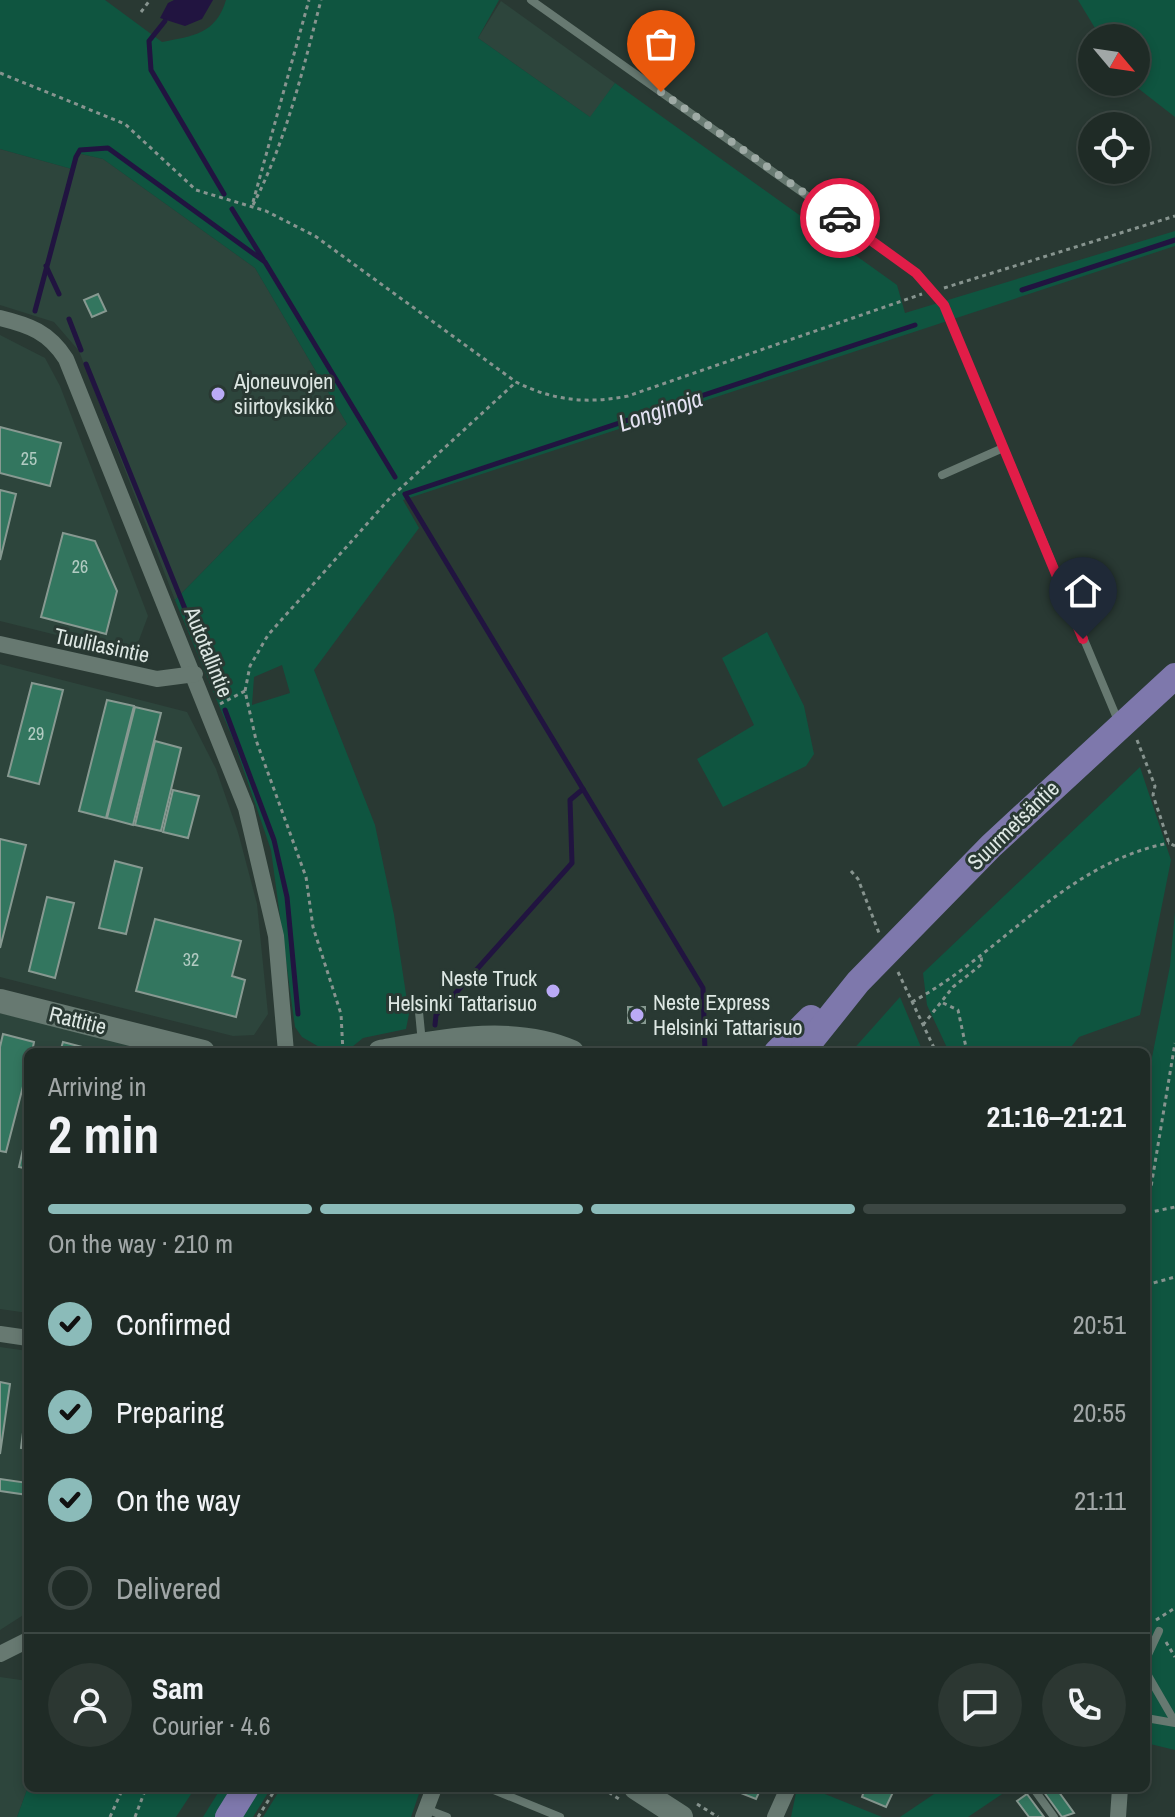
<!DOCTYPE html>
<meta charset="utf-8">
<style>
:root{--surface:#1f2b26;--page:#2c3732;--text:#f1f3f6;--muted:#a1a7a7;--line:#3c4743;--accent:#8bbbb9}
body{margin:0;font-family:"Archivo Narrow",sans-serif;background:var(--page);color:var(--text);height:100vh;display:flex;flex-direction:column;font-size:30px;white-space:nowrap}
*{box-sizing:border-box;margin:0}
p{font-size:26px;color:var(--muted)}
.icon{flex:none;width:44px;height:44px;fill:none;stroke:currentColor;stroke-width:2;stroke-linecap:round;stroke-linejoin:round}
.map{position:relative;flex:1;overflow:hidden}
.drawer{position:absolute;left:24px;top:1048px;width:1126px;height:744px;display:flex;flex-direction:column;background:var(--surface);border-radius:12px;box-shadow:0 4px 12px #0003,0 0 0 2px var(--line)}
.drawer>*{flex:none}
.needle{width:52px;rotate:119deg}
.controls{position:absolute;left:1078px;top:24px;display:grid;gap:16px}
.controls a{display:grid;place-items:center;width:72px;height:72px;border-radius:50%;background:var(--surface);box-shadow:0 4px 12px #0003,0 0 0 2px var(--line);font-size:40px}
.pin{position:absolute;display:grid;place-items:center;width:68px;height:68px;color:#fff;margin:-82px -34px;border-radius:50% 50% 50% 0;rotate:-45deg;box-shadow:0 0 8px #0007}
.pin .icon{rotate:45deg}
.courier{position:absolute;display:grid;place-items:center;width:80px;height:80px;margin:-40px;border:6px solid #e11d48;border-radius:50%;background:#fff;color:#222;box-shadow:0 2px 10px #0007}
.head em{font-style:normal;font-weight:700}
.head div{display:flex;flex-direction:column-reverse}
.head{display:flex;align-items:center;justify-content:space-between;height:136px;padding:0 24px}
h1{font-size:52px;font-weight:700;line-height:60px}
.bar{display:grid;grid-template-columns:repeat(4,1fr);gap:12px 8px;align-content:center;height:96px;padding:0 24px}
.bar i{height:10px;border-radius:6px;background:var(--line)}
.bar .selected{background:var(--accent)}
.bar p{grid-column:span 4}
.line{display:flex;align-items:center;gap:20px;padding:0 24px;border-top:2px solid var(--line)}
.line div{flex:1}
.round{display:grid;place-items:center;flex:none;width:84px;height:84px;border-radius:42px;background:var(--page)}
ol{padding:0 24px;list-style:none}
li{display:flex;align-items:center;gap:24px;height:88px}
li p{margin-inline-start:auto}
li .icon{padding:8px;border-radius:50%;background:var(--accent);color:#111;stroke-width:4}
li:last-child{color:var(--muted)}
li i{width:44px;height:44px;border:4px solid var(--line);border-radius:50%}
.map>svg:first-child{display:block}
.built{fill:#2d453c}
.green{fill:#0f5540;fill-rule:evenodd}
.water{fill:#211440}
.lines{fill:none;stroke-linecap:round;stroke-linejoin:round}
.stream{stroke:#211440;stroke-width:5}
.building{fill:#33765f;stroke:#879991;stroke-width:2}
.path{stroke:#87948f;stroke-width:3;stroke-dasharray:4 4;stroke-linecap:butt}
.lane{stroke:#677971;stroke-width:8}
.street{stroke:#677971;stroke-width:16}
.secondary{stroke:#677971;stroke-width:24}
.primary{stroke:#7e78ac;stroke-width:26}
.done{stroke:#9eaaa5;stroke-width:8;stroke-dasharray:0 14.4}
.route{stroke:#e11d48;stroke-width:10}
.poi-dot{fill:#baaaf6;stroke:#293933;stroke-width:3}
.labels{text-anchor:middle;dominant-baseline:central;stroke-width:6;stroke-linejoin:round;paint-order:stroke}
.number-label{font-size:18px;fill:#b2cbc2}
.poi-label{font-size:22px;fill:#dde7e3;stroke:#293933;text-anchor:start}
.street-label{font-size:22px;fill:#dde7e3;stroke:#293933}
.water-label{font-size:24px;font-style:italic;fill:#e4e2f2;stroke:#293933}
</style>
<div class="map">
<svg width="1175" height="1817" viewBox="0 0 1175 1817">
<rect width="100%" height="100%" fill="#293933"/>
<!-- built -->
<g class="built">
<path d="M501 1 615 83 591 118 478 38Z"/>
<path d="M0 149 72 169 77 153 103 159 255 268 347 424 175 600 79 351 54 322 0 305Z"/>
<path d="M0 335 45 358 60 386 148 616 139 640 130 649 117 650 0 621Z"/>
<path d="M0 664 187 712 216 769 238 832 257 904 268 1014 254 1035 233 1036 0 977Z"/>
<path d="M0 1013 160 1052H28V1313L0 1309Z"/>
<path d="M0 1347 28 1351V1612L0 1630Z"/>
<path d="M0 1677 28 1681V1787L17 1817H0Z"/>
</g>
<!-- green -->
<g class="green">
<path d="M0 0H105L162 42C193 36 216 34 226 0H499L478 38 590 117 615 83 897 285 905 313 1175 231V246L403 500 419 528 314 670 375 825 394 915 409 1014 406 1029 363 1038 352 1047 321 1048 302 1037 295 1027 271 850 233 739 175 600 347 424 255 268 103 159 77 153 72 169 0 149ZM282 665 290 693 252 705 254 677Z"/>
<path d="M1078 0H1175V117L1130 82H1136V38H1101Z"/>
<path d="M767 632 804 706 814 754 806 766 723 807 697 759 754 725 722 658Z"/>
<path d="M1140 767 1171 860 1140 1015 1079 1037 1067 1052H949L927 1005 923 973Z"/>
<path d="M1175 912V1750L1146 1743V1088L1170 966Z"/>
<path d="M900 997 923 1052H851Z"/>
<path d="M28 1787V1788H195L176 1817H17Z"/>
<path d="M221 1788H231L215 1817H203Z"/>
<path d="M258 1788H271L253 1817H239Z"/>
<path d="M281 1788H421L411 1817H263Z"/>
<path d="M797 1788H810L882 1817H791Z"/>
<path d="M943 1788H1011L968 1817H900Z"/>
</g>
<!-- water -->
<path class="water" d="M174 0H213L202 19 185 26 160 18 168 3Z"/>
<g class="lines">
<!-- stream -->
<g class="stream">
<path d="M165 21 149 41 151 70 224 194"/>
<path d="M232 209 263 259"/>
<path d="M46 266 59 294"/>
<path d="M1022 290 1175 240"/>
<path d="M35 311 76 157 80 150 108 148 265 262 395 477"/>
<path d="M69 319 81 350"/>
<path d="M86 364 219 693"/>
<path d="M225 710 274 840 287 897 298 1014"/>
<path d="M435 1025 436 1015 572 863 570 800 583 789"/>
<path d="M705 1052 703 988 405 494 915 325"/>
</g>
</g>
<!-- building -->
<g class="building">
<path d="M98 294 106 311 92 317 84 300Z"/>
<path d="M0 427 61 443 50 486 0 473Z"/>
<path d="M0 490 16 494 0 560Z"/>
<path d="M63 533 95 541 117 591 106 634 41 617Z"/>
<path d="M32 683 63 690 39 784 8 776Z"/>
<path d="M107 700 134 706 106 818 79 811Z"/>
<path d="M135 707 161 713 133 825 107 818Z"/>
<path d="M155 741 181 748 161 831 135 825Z"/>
<path d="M173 790 199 796 188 838 163 832Z"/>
<path d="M0 839 26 845 0 948Z"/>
<path d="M115 861 142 868 126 934 99 928Z"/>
<path d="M47 897 74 903 55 978 29 971Z"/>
<path d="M155 919 241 941 232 976 245 980 236 1017 136 991Z"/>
<rect x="628" y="1007" width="17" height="16"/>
<path d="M3 1034 34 1042 32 1052H28V1067L6 1152 0 1151V1047Z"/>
<path d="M63 1042 94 1050V1052H60Z"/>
<path d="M26 1136H28V1169L19 1167Z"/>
<path d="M0 1382 10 1384 0 1454Z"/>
<path d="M28 1394V1449L21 1448Z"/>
<path d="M0 1479 28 1483V1495L0 1491Z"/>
<path d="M739 1788H761L756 1799 738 1792Z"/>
<path d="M865 1788 894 1790 886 1807 862 1797Z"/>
<path d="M1041 1788H1056L1074 1813 1062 1817Z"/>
<path d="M1027 1794 1044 1817H1029L1017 1801Z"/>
</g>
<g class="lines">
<!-- path -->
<g class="path">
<path d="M141 12 150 0"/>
<path d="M0 73 125 124 196 190 266 211 315 236 516 382C554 401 587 404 628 396L922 294"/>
<path d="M253 202 309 0"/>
<path d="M253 205C286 141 303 70 321 0"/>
<path d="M944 288 1175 216"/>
<path d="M220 704 245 691"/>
<path d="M1137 740 1155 786 1153 795 1169 843 1175 846"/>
<path d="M851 871 858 879 879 933"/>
<path d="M898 972 936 1052"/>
<path d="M912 1002C1001 954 1065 863 1169 843"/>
<path d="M943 1003 958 1010 967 1052"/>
<path d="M923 1025 953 987 982 964 981 956"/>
<path d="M343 1052 341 1014 313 927 306 877 256 740 245 691 250 666 268 635 390 498 516 382"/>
<path d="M1147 1213 1175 1207"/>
<path d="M1146 1217 1175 1043"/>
<path d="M1146 1285 1175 1277"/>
<path d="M1156 1620 1175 1608"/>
<path d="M1166 1642 1175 1657"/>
<path d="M602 1788 619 1799"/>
<path d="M697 1804 718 1817"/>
<path d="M110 1817 123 1788"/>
<path d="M135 1817 146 1788"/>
<path d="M258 1817 276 1788"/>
</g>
<!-- lane -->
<g class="lane">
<path d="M531 0 916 273 944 305 1119 723"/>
<path d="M942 475 1003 448"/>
<path d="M419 1012 422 1043"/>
<path d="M1146 1659 1159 1631"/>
<path d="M1146 1672 1175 1722"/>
<path d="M1146 1718 1175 1723"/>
<path d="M489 1788 560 1817"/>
<path d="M1036 1792 1054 1817"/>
<path d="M426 1809 447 1817"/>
</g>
<!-- street -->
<g class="street">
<path d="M0 318C29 325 49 332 66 359L246 808 276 936 286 1052"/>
<path d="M0 644 157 679 195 674"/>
<path d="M0 1334 28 1338"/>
<path d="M0 1654 28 1640"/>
<path d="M423 1817 434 1788"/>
<path d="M775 1817 788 1788"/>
<path d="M1118 1817 1120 1788"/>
</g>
<!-- secondary -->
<g class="secondary">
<path d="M0 1001 203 1052"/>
<path d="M380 1052C442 1041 513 1026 572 1052"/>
<path d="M636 1788 681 1817"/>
</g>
<!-- primary -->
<g class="primary">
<path d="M777 1052 811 1018"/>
<path d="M802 1052 858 982 991 846 1175 676"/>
<path d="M228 1817 246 1788"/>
</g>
</g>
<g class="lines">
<!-- done -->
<path class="done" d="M661 92 840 218"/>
<!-- route -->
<path class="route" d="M840 218 916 273 944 305 1083 639"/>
</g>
<!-- markers -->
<g class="poi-dot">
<circle cx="218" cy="394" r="8"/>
<circle cx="553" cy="991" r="8"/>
<circle cx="637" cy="1015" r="8"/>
</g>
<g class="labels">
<!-- number labels -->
<g class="number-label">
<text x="29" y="458">25</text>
<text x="80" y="566">26</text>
<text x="36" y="733">29</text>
<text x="191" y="959">32</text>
</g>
<!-- poi labels -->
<g class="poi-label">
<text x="234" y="381">Ajoneuvojen<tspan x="234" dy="25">siirtoyksikkö</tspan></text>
<text x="537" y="978" text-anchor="end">Neste Truck<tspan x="537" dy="25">Helsinki Tattarisuo</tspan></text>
<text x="653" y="1002">Neste Express<tspan x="653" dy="25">Helsinki Tattarisuo</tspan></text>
</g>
<!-- street labels -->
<g class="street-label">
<text transform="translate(102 645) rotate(12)">Tuulilasintie</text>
<text transform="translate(209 652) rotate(68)">Autotallintie</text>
<text transform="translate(1013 825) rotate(-44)">Suurmetsäntie</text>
<text transform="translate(78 1020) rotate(14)">Rattitie</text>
</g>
<!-- water labels -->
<g class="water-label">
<text transform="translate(660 410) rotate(-18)">Longinoja</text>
</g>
</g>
</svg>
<div class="controls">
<a><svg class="needle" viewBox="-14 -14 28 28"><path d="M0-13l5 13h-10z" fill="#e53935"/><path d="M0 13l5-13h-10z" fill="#a1a7a7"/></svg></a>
<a><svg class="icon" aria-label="locate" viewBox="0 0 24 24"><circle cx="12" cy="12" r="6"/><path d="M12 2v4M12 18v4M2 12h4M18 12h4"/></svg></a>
</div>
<div class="pin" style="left:661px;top:92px;background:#ea580c"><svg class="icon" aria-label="bag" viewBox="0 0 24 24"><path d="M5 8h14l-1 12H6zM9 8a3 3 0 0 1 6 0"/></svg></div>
<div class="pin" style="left:1083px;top:639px;background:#1f2937"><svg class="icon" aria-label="home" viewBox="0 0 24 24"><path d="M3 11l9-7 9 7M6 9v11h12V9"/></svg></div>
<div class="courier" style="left:840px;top:218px"><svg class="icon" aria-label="car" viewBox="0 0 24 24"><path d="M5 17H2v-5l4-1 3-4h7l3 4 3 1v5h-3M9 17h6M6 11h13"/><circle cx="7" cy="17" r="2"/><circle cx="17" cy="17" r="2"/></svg></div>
<section class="drawer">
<div class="head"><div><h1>2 min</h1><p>Arriving in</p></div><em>21:16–21:21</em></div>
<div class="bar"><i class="selected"></i><i class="selected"></i><i class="selected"></i><i></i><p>On the way · 210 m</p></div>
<ol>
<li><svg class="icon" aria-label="check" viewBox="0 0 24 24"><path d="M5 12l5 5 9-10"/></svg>Confirmed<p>20:51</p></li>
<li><svg class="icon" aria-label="check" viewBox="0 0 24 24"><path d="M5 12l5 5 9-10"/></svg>Preparing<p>20:55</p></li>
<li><svg class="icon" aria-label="check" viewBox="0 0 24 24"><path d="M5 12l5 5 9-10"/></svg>On the way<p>21:11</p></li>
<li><i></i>Delivered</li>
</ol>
<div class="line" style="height:144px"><a class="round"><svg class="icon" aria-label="person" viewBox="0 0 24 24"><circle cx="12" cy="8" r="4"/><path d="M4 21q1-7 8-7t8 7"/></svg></a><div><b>Sam</b><p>Courier · 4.6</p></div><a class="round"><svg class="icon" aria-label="chat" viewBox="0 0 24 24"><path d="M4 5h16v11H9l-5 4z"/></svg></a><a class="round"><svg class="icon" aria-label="phone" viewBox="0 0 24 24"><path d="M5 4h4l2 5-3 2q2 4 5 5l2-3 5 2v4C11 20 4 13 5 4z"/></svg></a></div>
</section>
</div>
